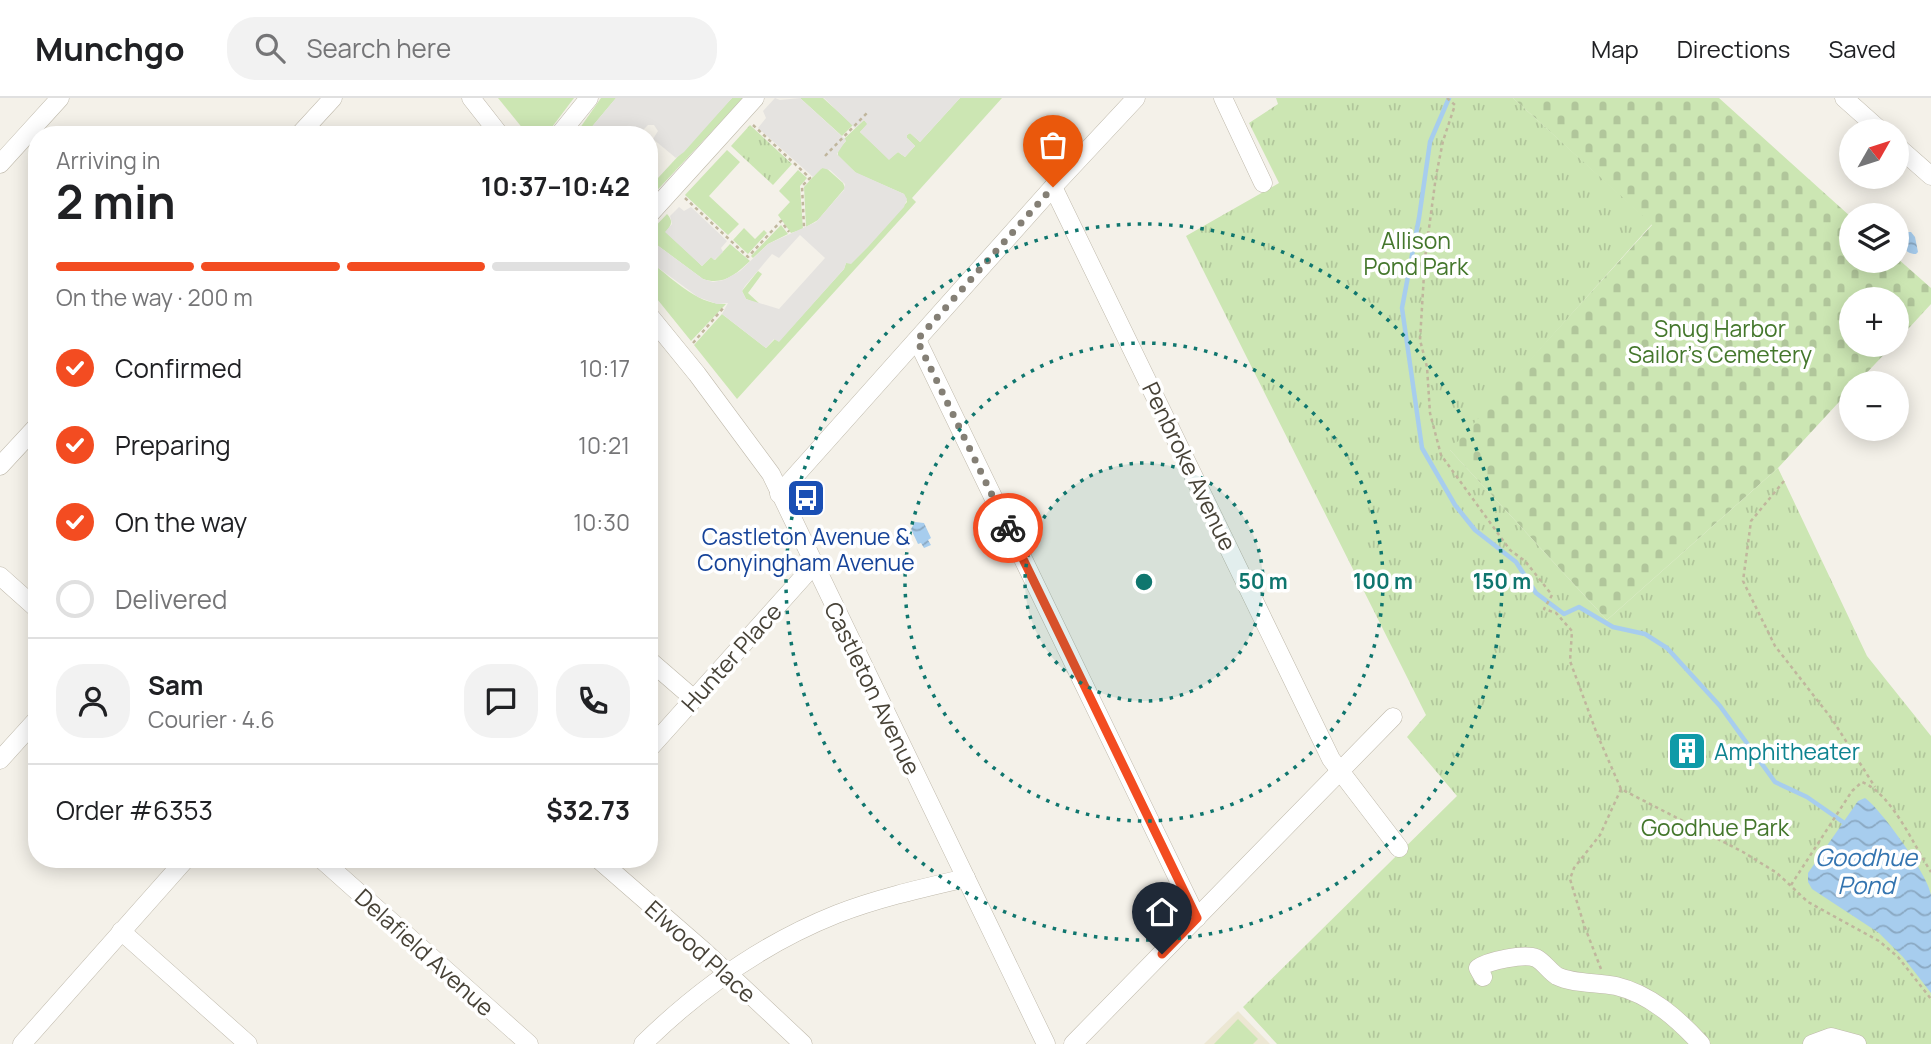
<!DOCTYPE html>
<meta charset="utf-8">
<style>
:root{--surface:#fff;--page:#f2f2f2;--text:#202124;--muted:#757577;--line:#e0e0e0;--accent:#f34c21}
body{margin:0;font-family:Manrope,sans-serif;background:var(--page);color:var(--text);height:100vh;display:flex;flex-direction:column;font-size:26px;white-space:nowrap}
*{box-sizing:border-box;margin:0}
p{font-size:23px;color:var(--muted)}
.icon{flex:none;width:38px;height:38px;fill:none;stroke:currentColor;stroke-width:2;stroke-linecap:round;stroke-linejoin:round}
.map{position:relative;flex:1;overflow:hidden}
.sheet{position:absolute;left:28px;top:28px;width:630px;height:742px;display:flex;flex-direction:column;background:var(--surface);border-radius:28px;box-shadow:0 4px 18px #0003}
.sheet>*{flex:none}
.needle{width:46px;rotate:51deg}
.fabs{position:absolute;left:1839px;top:21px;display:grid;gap:14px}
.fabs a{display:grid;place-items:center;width:70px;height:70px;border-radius:50%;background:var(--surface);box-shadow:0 4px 18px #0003;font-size:35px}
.pin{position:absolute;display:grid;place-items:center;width:60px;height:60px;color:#fff;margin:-72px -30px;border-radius:50% 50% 50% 0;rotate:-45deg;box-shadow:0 0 7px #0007}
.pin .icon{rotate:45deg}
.courier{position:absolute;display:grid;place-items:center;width:70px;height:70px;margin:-35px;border:5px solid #f34c21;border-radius:50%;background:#fff;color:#222;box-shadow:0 2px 9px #0007}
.overview em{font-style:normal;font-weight:700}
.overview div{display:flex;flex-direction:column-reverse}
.overview{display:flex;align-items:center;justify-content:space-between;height:119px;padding:0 28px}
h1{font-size:46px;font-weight:700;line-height:52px}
.bar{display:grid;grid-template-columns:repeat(4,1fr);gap:10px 7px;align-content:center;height:84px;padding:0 28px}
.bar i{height:9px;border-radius:5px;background:var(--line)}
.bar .active{background:var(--accent)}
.bar p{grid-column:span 4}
.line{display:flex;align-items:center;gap:18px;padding:0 28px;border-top:2px solid var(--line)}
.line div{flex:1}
.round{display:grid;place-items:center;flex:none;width:74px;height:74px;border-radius:28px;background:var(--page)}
ol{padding:0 28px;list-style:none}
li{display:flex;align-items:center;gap:21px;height:77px}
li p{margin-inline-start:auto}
li .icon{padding:7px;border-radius:50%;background:var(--accent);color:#fff;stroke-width:4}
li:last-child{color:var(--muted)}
li i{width:38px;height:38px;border:4px solid var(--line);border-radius:50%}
header{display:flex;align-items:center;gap:42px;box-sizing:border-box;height:98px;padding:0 35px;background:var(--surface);border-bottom:2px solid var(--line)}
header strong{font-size:33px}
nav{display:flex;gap:38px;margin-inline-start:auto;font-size:24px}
.search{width:490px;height:63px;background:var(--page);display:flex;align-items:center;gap:18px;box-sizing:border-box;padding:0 24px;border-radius:28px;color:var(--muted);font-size:26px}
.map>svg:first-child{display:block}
.education{fill:#ece7d3}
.green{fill:#cce6b3}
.cemetery{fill:url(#cemetery-stones)}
.park{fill:url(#park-tufts)}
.parking{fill:#e5e3e0;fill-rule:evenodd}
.water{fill:url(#water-waves)}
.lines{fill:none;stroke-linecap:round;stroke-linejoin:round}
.stream{stroke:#a7cdee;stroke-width:4.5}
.minor-casing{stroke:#bfb9ab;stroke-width:19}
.path{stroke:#c0b69d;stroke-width:2.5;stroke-dasharray:3.5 3.5;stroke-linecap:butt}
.minor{stroke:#fff;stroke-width:18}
.done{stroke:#847f75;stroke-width:7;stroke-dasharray:0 12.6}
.route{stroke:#f34c21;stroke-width:9}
.ring{fill:none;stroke:#0f766e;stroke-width:3.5;stroke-dasharray:3.5 7}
.labels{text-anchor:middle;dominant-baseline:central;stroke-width:7;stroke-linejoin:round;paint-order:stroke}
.park-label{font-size:23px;fill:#44772c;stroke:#fff}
.street-label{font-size:23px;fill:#474237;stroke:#fff}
.transit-label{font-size:23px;fill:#164399;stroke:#fff}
.culture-label{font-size:23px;fill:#0d838f;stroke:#fff;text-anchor:start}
.water-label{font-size:24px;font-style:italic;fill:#3374b0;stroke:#fff}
.centre{fill:#0f766e;stroke:#fff;stroke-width:3.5}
.ring-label{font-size:21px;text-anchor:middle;font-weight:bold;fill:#0f766e;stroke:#fff;stroke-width:7;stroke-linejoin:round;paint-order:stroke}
</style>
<header>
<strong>Munchgo</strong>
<div class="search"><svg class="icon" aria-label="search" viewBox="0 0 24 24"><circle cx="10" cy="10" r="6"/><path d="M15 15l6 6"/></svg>Search here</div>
<nav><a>Map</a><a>Directions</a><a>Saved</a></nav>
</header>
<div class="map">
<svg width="1931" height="946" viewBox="0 0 1931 946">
<defs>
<pattern id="cemetery-stones" width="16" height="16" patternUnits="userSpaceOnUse" patternTransform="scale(1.75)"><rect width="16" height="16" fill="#cce6b3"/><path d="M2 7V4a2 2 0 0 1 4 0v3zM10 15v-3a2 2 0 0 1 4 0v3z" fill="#b1c69b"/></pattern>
<pattern id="park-tufts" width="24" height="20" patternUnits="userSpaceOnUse" patternTransform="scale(1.75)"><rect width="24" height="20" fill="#cce6b3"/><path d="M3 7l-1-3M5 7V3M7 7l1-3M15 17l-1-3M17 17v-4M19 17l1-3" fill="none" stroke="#b1c69b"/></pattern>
<pattern id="water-waves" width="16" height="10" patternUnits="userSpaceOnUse" patternTransform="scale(1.75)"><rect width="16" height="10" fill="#a7cdee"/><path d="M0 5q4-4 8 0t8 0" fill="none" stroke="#8aa8c2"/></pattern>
</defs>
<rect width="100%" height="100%" fill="#f4f1e9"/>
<!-- education -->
<path class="education" d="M1238 913 1270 946H1204Z"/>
<!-- green -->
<g class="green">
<path d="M498 0H574L546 37H528Z"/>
<path d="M601 0H616L585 37H575Z"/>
<path d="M732 0H743L649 101V73L658 80Z"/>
<path d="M800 0H823L853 27 842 38Z"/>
<path d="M960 0H1002L912 100 916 104 737 301 694 247 722 216 766 250 775 241 779 243 844 171 846 165H851L907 104 904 96 856 75 838 58V52L846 43 844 41 864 22 868 26 860 34 889 61 898 54 905 59 915 48 907 40V37L910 35 920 44Z"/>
<path d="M727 52 740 64 709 98 739 126 728 137 685 97Z"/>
<path d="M825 69 843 85 845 90 818 122 806 129 804 89 820 71Z"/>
<path d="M798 72 807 80 800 88 803 131 791 135 778 117 790 104 779 93Z"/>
<path d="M667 116C674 124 671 127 666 134L702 168 711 159 715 162 730 146 750 163C736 176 723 188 703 181L649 141V135Z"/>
<path d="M781 127 788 136 768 146 753 160 751 158Z"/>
<path d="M744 130 755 141 764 132 767 135 748 156 733 142Z"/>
<path d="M649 163C670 178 698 208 726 206L691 243 649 191Z"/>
<path d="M758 173 762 176 748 195 761 207 746 201 742 193Z"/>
<path d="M1238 921 1258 941 1253 946H1214Z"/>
</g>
<!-- cemetery -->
<path class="cemetery" d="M1513 0H1719L1851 119 1852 163H1897V160L1931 190V206L1897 243V201H1852V247H1893L1857 285H1852L1851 291 1778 370 1607 522 1449 351 1652 127Z"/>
<!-- park -->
<g class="park">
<path d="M1276 0H1513L1652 126 1450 352 1607 522 1778 370 1867 558 1931 638V946H1277L1243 909 1457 698 1407 639 1426 617 1186 138 1279 85 1249 25 1278 6Z"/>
<path d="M750 27 792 66 773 87 731 48Z"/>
</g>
<!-- parking -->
<g class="parking">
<path d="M616 0H732L684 54 676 60 653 41 658 33 654 27H648L638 37H585Z"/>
<path d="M775 0 780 2 800 0 846 42 837 56 855 74 904 96 907 101 904 109 868 149 851 166 846 165 844 171 779 244 774 241 766 250 722 216 728 205 717 206 698 199 649 163V141L703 181 713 184 724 182 740 173 768 146 816 124 836 101 844 92 845 86 830 72 822 70 813 79 758 30 766 20 763 13ZM800 137 825 160 779 211 746 201 742 193 745 188 772 156 779 160Z"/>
<path d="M824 0H960L920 44 910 35 907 37V40L915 48 905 59 898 54 889 62 860 34 867 26 864 22 855 30Z"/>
<path d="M679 109 684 113 691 109 727 143 721 150 723 154 714 162 711 159 702 168 665 134 672 126 670 118Z"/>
</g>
<!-- water -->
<g class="water">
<path d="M1907 134H1911L1915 139 1918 154 1916 156C1910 156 1906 154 1903 148L1897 146Z"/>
<path d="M915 424 924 425 931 440 928 442 931 447 924 450 921 445 918 446 911 431Z"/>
<path d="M1865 700C1881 711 1929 778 1931 797 1931 829 1931 863 1931 895L1903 859 1879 835 1812 791 1808 784V775L1858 703Z"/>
</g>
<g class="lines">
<!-- stream -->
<path class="stream" d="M1449 0 1430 44 1419 120 1402 210 1422 350 1455 407 1475 432 1516 464 1536 495 1564 516 1579 509 1613 529 1645 536 1667 550 1720 608 1775 684 1807 699 1843 724"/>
<defs>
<g id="minor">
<path d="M471 0 500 37"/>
<path d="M1223 0 1263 85"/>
<path d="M1844 0 1881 33"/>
<path d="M299 37 333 0"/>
<path d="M559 37 589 0"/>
<path d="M1897 48 1931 78"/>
<path d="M0 66 60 0"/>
<path d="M1053 89 1331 661 1399 750"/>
<path d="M649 117 755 0"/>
<path d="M649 217 697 276 771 376 1046 946"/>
<path d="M917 242 1197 820"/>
<path d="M0 368 37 328"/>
<path d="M779 396 1053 89 1136 0"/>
<path d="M0 478 37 511"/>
<path d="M649 562 694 601"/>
<path d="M649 651 813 468"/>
<path d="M0 662 37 621"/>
<path d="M321 761 529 946"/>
<path d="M598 761 705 854 803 946"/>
<path d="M121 833 248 946"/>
<path d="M1483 879 1478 870C1488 863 1524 855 1536 860 1544 864 1549 873 1557 878 1573 886 1598 884 1616 888 1650 896 1678 921 1701 946"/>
<path d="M22 946 186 761"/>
<path d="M643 946C699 891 764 845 837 816 878 800 923 790 966 780"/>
<path d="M1073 946 1393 619"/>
<path d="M1812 946 1831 939 1857 946"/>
</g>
</defs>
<!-- minor casing -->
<use href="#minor" class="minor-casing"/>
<!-- path -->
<g class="path">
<path d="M1447 0 1455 7 1443 43 1436 78 1425 160 1420 242 1427 269 1430 315 1441 357 1510 452 1525 463 1552 497 1544 511 1556 515 1572 533 1570 563 1597 636 1621 691 1743 754 1777 775 1808 804 1879 843 1898 859 1931 901"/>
<path d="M753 27 810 80 802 88 804 129"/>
<path d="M825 58 869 13"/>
<path d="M685 100 748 159 781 123 789 134"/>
<path d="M693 245 725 208"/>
<path d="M1784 383 1751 423 1743 483 1775 548 1832 621 1875 689"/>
<path d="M1791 787 1852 693 1862 684C1892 696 1913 746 1931 774"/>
<path d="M1601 871 1584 827 1570 781 1574 770 1600 737 1621 691"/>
</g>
<!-- minor -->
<use href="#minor" class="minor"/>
</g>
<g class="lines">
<!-- done -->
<path class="done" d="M1008 430 917 242 1053 89"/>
<!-- route -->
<path class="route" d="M1008 430 1197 820 1162 856"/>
</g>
<!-- distance rings -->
<circle cx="1144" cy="484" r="119" fill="#0f766e" fill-opacity=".12"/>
<g class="ring">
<circle cx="1144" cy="484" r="119"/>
<circle cx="1144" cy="484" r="239"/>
<circle cx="1144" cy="484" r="358"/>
</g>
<!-- icons -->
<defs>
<symbol id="bus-square" viewBox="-11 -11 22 22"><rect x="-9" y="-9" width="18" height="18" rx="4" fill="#1a4fb4" stroke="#fff"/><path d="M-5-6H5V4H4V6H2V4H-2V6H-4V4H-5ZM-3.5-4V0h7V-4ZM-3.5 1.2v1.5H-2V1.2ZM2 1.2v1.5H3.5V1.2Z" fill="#fff"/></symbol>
<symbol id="building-square" viewBox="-11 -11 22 22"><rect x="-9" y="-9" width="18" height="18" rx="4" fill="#0f9aa8" stroke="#fff"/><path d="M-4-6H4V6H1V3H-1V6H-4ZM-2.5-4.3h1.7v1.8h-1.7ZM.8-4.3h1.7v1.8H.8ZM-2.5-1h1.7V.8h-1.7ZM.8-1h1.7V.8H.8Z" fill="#fff"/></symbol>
</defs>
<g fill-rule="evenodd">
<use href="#bus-square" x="784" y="378" width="44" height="44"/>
<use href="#building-square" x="1665" y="631" width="44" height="44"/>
</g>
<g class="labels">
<!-- park labels -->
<g class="park-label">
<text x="1416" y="142">Allison<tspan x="1416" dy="26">Pond Park</tspan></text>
<text x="1720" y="230">Snug Harbor<tspan x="1720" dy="26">Sailor's Cemetery</tspan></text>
<text x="1715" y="729">Goodhue Park</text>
</g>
<!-- street labels -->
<g class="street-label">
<text transform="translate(1190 368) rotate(64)">Penbroke Avenue</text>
<text transform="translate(731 559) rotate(-48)">Hunter Place</text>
<text transform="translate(873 590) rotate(64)">Castleton Avenue</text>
<text transform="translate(701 853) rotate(42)">Elwood Place</text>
<text transform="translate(425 854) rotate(42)">Delafield Avenue</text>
</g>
<!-- transit labels -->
<g class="transit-label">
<text x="806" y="438">Castleton Avenue &amp;<tspan x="806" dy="26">Conyingham Avenue</tspan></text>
</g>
<!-- culture labels -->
<g class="culture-label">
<text x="1714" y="653">Amphitheater</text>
</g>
<!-- water labels -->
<g class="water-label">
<text x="1866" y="758">Goodhue<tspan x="1866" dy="28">Pond</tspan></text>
</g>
</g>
<circle cx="1144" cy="484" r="10" class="centre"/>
<g class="ring-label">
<text x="1263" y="491">50 m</text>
<text x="1383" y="491">100 m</text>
<text x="1502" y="491">150 m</text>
</g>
</svg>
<div class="fabs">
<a><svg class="needle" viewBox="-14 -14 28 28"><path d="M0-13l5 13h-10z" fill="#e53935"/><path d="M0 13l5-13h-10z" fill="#757577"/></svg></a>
<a><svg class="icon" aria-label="layers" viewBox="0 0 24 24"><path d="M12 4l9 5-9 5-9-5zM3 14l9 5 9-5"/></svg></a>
<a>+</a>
<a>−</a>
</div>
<div class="pin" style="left:1053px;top:89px;background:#ea580c"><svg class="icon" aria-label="bag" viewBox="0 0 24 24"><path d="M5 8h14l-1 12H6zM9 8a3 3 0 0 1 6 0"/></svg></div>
<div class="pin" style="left:1162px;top:856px;background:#1f2937"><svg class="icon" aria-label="home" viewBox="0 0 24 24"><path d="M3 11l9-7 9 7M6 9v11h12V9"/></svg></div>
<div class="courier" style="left:1008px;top:430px"><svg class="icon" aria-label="bike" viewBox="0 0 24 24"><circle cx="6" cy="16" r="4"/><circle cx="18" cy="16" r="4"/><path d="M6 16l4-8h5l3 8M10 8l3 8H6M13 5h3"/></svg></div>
<section class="sheet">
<div class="overview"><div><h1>2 min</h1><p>Arriving in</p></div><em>10:37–10:42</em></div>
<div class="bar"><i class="active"></i><i class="active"></i><i class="active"></i><i></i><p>On the way · 200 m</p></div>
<ol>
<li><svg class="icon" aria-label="check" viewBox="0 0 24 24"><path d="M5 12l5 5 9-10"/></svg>Confirmed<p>10:17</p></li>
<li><svg class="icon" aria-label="check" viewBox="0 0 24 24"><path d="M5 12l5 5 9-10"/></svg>Preparing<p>10:21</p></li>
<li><svg class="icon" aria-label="check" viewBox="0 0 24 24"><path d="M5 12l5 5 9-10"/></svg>On the way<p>10:30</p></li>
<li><i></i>Delivered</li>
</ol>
<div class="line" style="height:126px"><a class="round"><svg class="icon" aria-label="person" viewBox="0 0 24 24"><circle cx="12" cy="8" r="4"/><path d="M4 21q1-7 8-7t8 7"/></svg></a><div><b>Sam</b><p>Courier · 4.6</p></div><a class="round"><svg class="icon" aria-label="chat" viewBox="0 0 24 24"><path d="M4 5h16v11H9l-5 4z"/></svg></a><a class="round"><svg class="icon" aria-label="phone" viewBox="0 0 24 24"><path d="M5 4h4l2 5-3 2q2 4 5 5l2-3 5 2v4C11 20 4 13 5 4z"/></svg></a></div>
<div class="line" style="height:91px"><div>Order #6353</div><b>$32.73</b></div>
</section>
</div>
